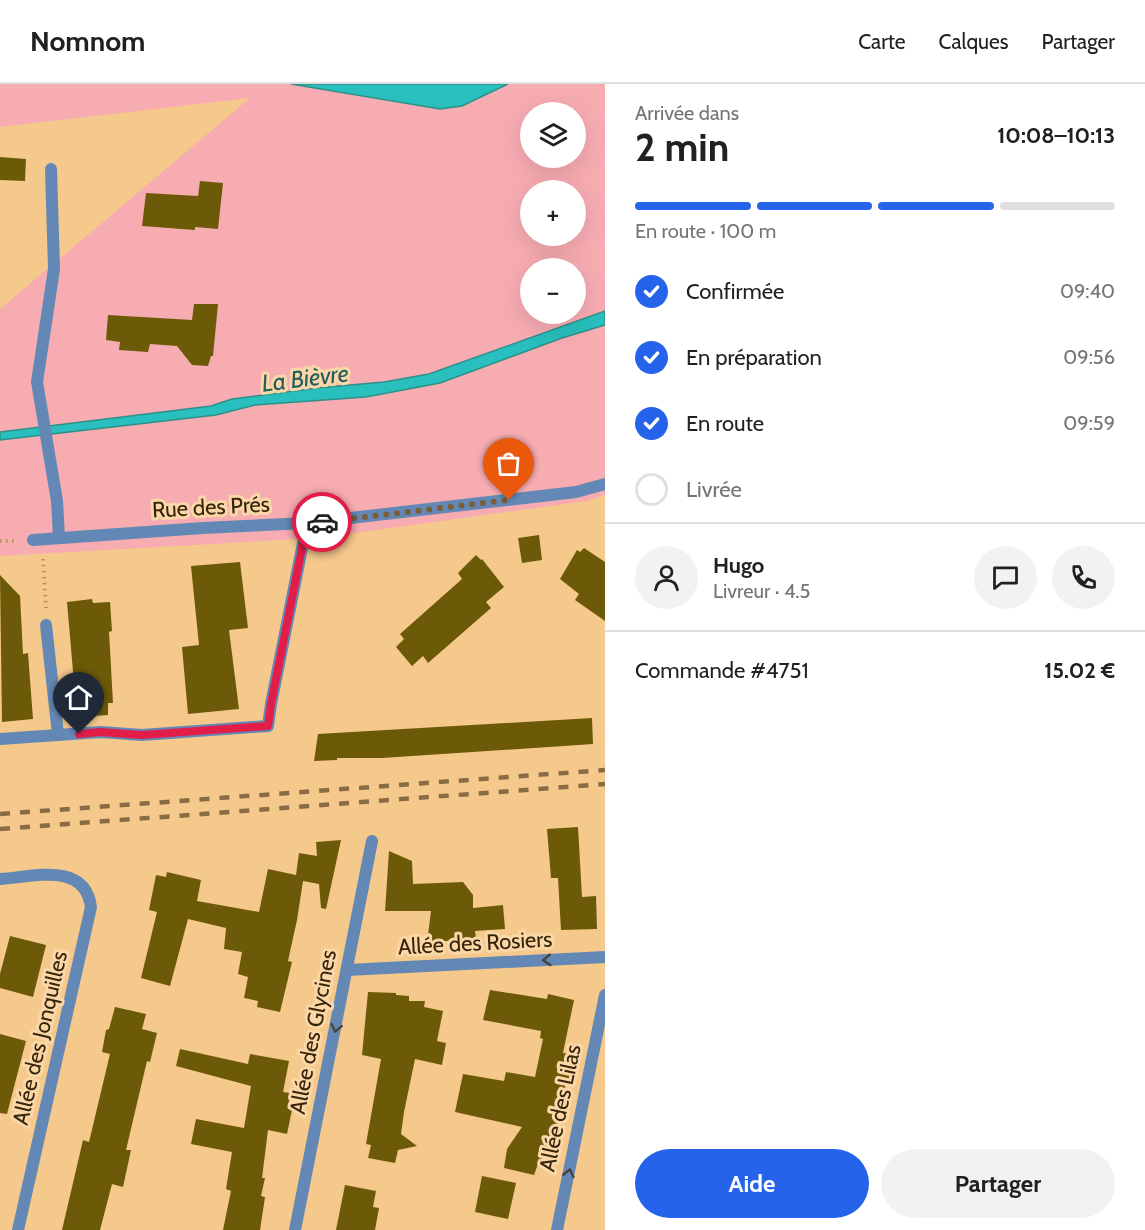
<!DOCTYPE html>
<html lang="fr">
<meta charset="utf-8">
<style>
:root{--surface:#fff;--page:#f2f2f2;--text:#202124;--muted:#757577;--line:#e0e0e0;--accent:#2563eb}
body{margin:0;font-family:Cabin,sans-serif;background:var(--page);color:var(--text);height:100vh;display:flex;flex-direction:column;font-size:22px;white-space:nowrap}
*{box-sizing:border-box;margin:0}
p{font-size:20px;color:var(--muted)}
.icon{flex:none;width:33px;height:33px;fill:none;stroke:currentColor;stroke-width:2;stroke-linecap:round;stroke-linejoin:round}
.map{position:relative;flex:1;overflow:hidden}
.panel{display:flex;flex-direction:column;background:var(--surface);width:540px}
.panel>*{flex:none}
.tools{position:absolute;left:520px;top:18px;display:grid;gap:12px}
.tools a{display:grid;place-items:center;width:66px;height:66px;border-radius:50%;background:var(--surface);box-shadow:0 6px 24px #0002;font-size:30px}
.pin{position:absolute;display:grid;place-items:center;width:51px;height:51px;color:#fff;margin:-62px -26px;border-radius:50% 50% 50% 0;rotate:-45deg;box-shadow:0 0 6px #0007}
.pin .icon{rotate:45deg}
.courier{position:absolute;display:grid;place-items:center;width:60px;height:60px;margin:-30px;border:4px solid #e11d48;border-radius:50%;background:#fff;color:#222;box-shadow:0 2px 8px #0007}
.summary em{font-style:normal;font-weight:700}
.summary div{display:flex;flex-direction:column-reverse}
.summary{display:flex;align-items:center;justify-content:space-between;height:102px;padding:0 30px}
h1{font-size:39px;font-weight:700;line-height:45px}
.bar{display:grid;grid-template-columns:repeat(4,1fr);gap:9px 6px;align-content:center;height:72px;padding:0 30px}
.bar i{height:8px;border-radius:4px;background:var(--line)}
.bar .active{background:var(--accent)}
.bar p{grid-column:span 4}
.line{display:flex;align-items:center;gap:15px;padding:0 30px;border-top:2px solid var(--line)}
.line div{flex:1}
.round{display:grid;place-items:center;flex:none;width:63px;height:63px;border-radius:32px;background:var(--page)}
ol{padding:0 30px;list-style:none}
li{display:flex;align-items:center;gap:18px;height:66px}
li p{margin-inline-start:auto}
li .icon{padding:6px;border-radius:50%;background:var(--accent);color:#fff;stroke-width:4}
li:last-child{color:var(--muted)}
li i{width:33px;height:33px;border:3px solid var(--line);border-radius:50%}
.primary-button{display:flex;gap:12px;margin-top:auto;padding:12px 30px}
.primary-button a{flex:1;height:69px;border-radius:36px;background:var(--accent);color:#fff;font-size:24px;font-weight:700;line-height:69px;text-align:center}
.primary-button a+a{background:var(--page);color:var(--text)}
header{display:flex;align-items:center;gap:36px;box-sizing:border-box;height:84px;padding:0 30px;background:var(--surface);border-bottom:2px solid var(--line)}
header strong{font-size:28px}
nav{display:flex;gap:33px;margin-inline-start:auto;font-size:21px}
main{display:flex;flex:1;min-height:0}
.map>svg:first-child{display:block}
.green{fill:#f7acb2;fill-rule:evenodd}
.water{fill:#28bfbe;stroke:#2c9188;stroke-width:1.5}
.building{fill:#6d5a08}
.lines{fill:none;stroke-linecap:round;stroke-linejoin:round}
.path{stroke:#b89462;stroke-width:4;stroke-dasharray:1.5 4.5;stroke-linecap:butt}
.lane{stroke:#6488b5;stroke-width:12}
.street{stroke:#6488b5;stroke-width:12}
.rail{stroke:#896c43;stroke-width:4.5;stroke-dasharray:10 10;stroke-linecap:butt}
.oneway{stroke:#44433e}
.done{stroke:#795e38;stroke-width:6;stroke-dasharray:0 10.8}
.route{stroke:#e11d48;stroke-width:8}
.labels{text-anchor:middle;dominant-baseline:central;stroke-width:6;stroke-linejoin:round;paint-order:stroke}
.street-label{font-size:22px;fill:#36250b;stroke:#fbd7a7}
.water-label{font-size:24px;font-style:italic;fill:#235c5c;stroke:#fbd7a7}
</style>
<header>
<strong>Nomnom</strong>
<nav><a>Carte</a><a>Calques</a><a>Partager</a></nav>
</header>
<main>
<div class="map">
<svg width="605" height="1146" viewBox="0 0 605 1146">
<rect width="100%" height="100%" fill="#f5c88b"/>
<!-- green -->
<path class="green" d="M0 0H291L440 25 462 22 508 0H605V411L587 417 318 454 0 472V225L250 14 0 43ZM531 28H576V74H531ZM531 106H576V152H531ZM531 184H576V230H531Z"/>
<!-- water -->
<g class="water">
<path d="M291 0H508L462 22 440 25Z"/>
<path d="M605 227V241L562 254 440 299 366 313 255 321 216 331 0 356V348L211 322 232 315 317 304 384 298 429 290Z"/>
</g>
<!-- building -->
<g class="building">
<path d="M0 73 26 75 25 97 0 96Z"/>
<path d="M200 97 223 99 218 145 195 143V146L142 142 146 109 198 112Z"/>
<path d="M194 220H218L213 272H211L208 282 192 281 177 262 150 260 148 268 119 266 120 258 106 256 108 231 192 236Z"/>
<path d="M539 451 542 476 522 479 518 454Z"/>
<path d="M584 464 605 478V537L575 516 579 510 560 495 577 466 580 468Z"/>
<path d="M476 471 481 476 482 475 504 503 486 518 491 524 428 579 423 572 412 582 396 563 404 555 400 550 462 495 458 489Z"/>
<path d="M240 478 248 544 229 546 239 625 188 630 182 563 199 561 191 482Z"/>
<path d="M0 491 20 512 23 570 28 569 33 635 2 638Z"/>
<path d="M92 515 93 519 110 518 112 547 109 548 113 619H108V631L77 633 67 518Z"/>
<path d="M592 634 593 660 382 674H337V676L314 677 318 650Z"/>
<path d="M578 743 582 813 596 812 597 845 561 846 558 794H551L547 745Z"/>
<path d="M341 756 326 825 321 824 319 800 303 797 297 836 288 877 292 878 280 928 257 923 258 917 244 914 248 893 238 890 242 868 224 865 226 844 188 835 170 902 141 894 157 828 149 826 156 791 166 793 167 788 201 796 197 817 259 828 268 785 296 791 299 769 317 772 316 758Z"/>
<path d="M389 767 412 777 413 800 463 798 473 811V824L503 821 505 845 475 847 476 854 427 859 431 827H385Z"/>
<path d="M10 852 46 861 33 913 0 904V890Z"/>
<path d="M490 906 547 915 548 910 574 916 563 969 574 971 568 999 566 998 551 1072H545L542 1081 538 1080 534 1091 504 1084 507 1065 522 1043 455 1028 463 990 504 997 506 988 535 993 543 955 540 954 541 947 483 936Z"/>
<path d="M368 908 396 909V911L409 912V917H425L424 923 443 927 437 957 446 959 442 981 415 975 404 1028 401 1050 417 1062 398 1066 395 1079 368 1074 371 1061 366 1060 381 975 362 971Z"/>
<path d="M115 923 146 930 142 945 157 949 150 978 147 977 126 1066H131L123 1103 112 1100 100 1146H62L83 1056 89 1058 110 970 102 968 106 946 109 945Z"/>
<path d="M0 950 26 957 7 1030 0 1029Z"/>
<path d="M180 965 248 980 250 970 289 977 283 1008 290 1009 288 1024 292 1026 287 1050 268 1046 262 1094H265L261 1112 265 1113 260 1146H223L231 1107 226 1105 232 1068 191 1060 196 1035 244 1044 251 1002 176 982Z"/>
<path d="M482 1092 516 1099 508 1135 475 1128Z"/>
<path d="M345 1101 376 1107 373 1123 379 1124 375 1146H336Z"/>
</g>
<g class="lines">
<!-- path -->
<g class="path">
<path d="M0 457H14"/>
<path d="M43 475 46 524"/>
</g>
<!-- lane -->
<path class="lane" d="M51 85 54 185 37 298 57 417 59 454"/>
<!-- street -->
<g class="street">
<path d="M33 456 203 444 307 439 576 408 605 400"/>
<path d="M46 541 58 651"/>
<path d="M0 655 101 648 142 651 268 642 271 620 307 439"/>
<path d="M0 795C33 793 85 777 91 823L18 1146"/>
<path d="M347 886 605 873"/>
<path d="M295 1146 372 757"/>
<path d="M557 1146 605 911"/>
</g>
<!-- rail -->
<g class="rail">
<path d="M0 730 605 686"/>
<path d="M0 745 605 700"/>
</g>
</g>
<!-- one-way arrows -->
<defs><path id="oneway-chevron" d="M-2-3.5L2.5 0L-2 3.5" fill="none" stroke-width="1.6" stroke-linecap="round" stroke-linejoin="round" transform="scale(1.5)"/></defs>
<g class="oneway">
<use href="#oneway-chevron" transform="translate(547 876) rotate(177)"/>
<use href="#oneway-chevron" transform="translate(336 944) rotate(101)"/>
<use href="#oneway-chevron" transform="translate(569 1089) rotate(-78)"/>
</g>
<g class="lines">
<!-- done -->
<path class="done" d="M322 438 509 416"/>
<!-- route -->
<path class="route" d="M79 650 100 648 142 651 268 642 271 620 307 439 322 438"/>
</g>
<g class="labels">
<!-- street labels -->
<g class="street-label">
<text transform="translate(211 423) rotate(-3)">Rue des Prés</text>
<text transform="translate(475 859) rotate(-3)">Allée des Rosiers</text>
<text transform="translate(313 948) rotate(-79)">Allée des Glycines</text>
<text transform="translate(40 954) rotate(-77)">Allée des Jonquilles</text>
<text transform="translate(560 1024) rotate(-78)">Allée des Lilas</text>
</g>
<!-- water labels -->
<g class="water-label">
<text transform="translate(305 294) rotate(-7)">La Bièvre</text>
</g>
</g>
</svg>
<div class="tools">
<a><svg class="icon" aria-label="layers" viewBox="0 0 24 24"><path d="M12 4l9 5-9 5-9-5zM3 14l9 5 9-5"/></svg></a>
<a>+</a>
<a>−</a>
</div>
<div class="pin" style="left:509px;top:416px;background:#ea580c"><svg class="icon" aria-label="bag" viewBox="0 0 24 24"><path d="M5 8h14l-1 12H6zM9 8a3 3 0 0 1 6 0"/></svg></div>
<div class="pin" style="left:79px;top:650px;background:#1f2937"><svg class="icon" aria-label="home" viewBox="0 0 24 24"><path d="M3 11l9-7 9 7M6 9v11h12V9"/></svg></div>
<div class="courier" style="left:322px;top:438px"><svg class="icon" aria-label="car" viewBox="0 0 24 24"><path d="M5 17H2v-5l4-1 3-4h7l3 4 3 1v5h-3M9 17h6M6 11h13"/><circle cx="7" cy="17" r="2"/><circle cx="17" cy="17" r="2"/></svg></div>
</div>
<section class="panel">
<div class="summary"><div><h1>2 min</h1><p>Arrivée dans</p></div><em>10:08–10:13</em></div>
<div class="bar"><i class="active"></i><i class="active"></i><i class="active"></i><i></i><p>En route · 100 m</p></div>
<ol>
<li><svg class="icon" aria-label="check" viewBox="0 0 24 24"><path d="M5 12l5 5 9-10"/></svg>Confirmée<p>09:40</p></li>
<li><svg class="icon" aria-label="check" viewBox="0 0 24 24"><path d="M5 12l5 5 9-10"/></svg>En préparation<p>09:56</p></li>
<li><svg class="icon" aria-label="check" viewBox="0 0 24 24"><path d="M5 12l5 5 9-10"/></svg>En route<p>09:59</p></li>
<li><i></i>Livrée</li>
</ol>
<div class="line" style="height:108px"><a class="round"><svg class="icon" aria-label="person" viewBox="0 0 24 24"><circle cx="12" cy="8" r="4"/><path d="M4 21q1-7 8-7t8 7"/></svg></a><div><b>Hugo</b><p>Livreur · 4.5</p></div><a class="round"><svg class="icon" aria-label="chat" viewBox="0 0 24 24"><path d="M4 5h16v11H9l-5 4z"/></svg></a><a class="round"><svg class="icon" aria-label="phone" viewBox="0 0 24 24"><path d="M5 4h4l2 5-3 2q2 4 5 5l2-3 5 2v4C11 20 4 13 5 4z"/></svg></a></div>
<div class="line" style="height:78px"><div>Commande #4751</div><b>15.02 €</b></div>
<div class="primary-button"><a>Aide</a><a>Partager</a></div>
</section>
</main>
